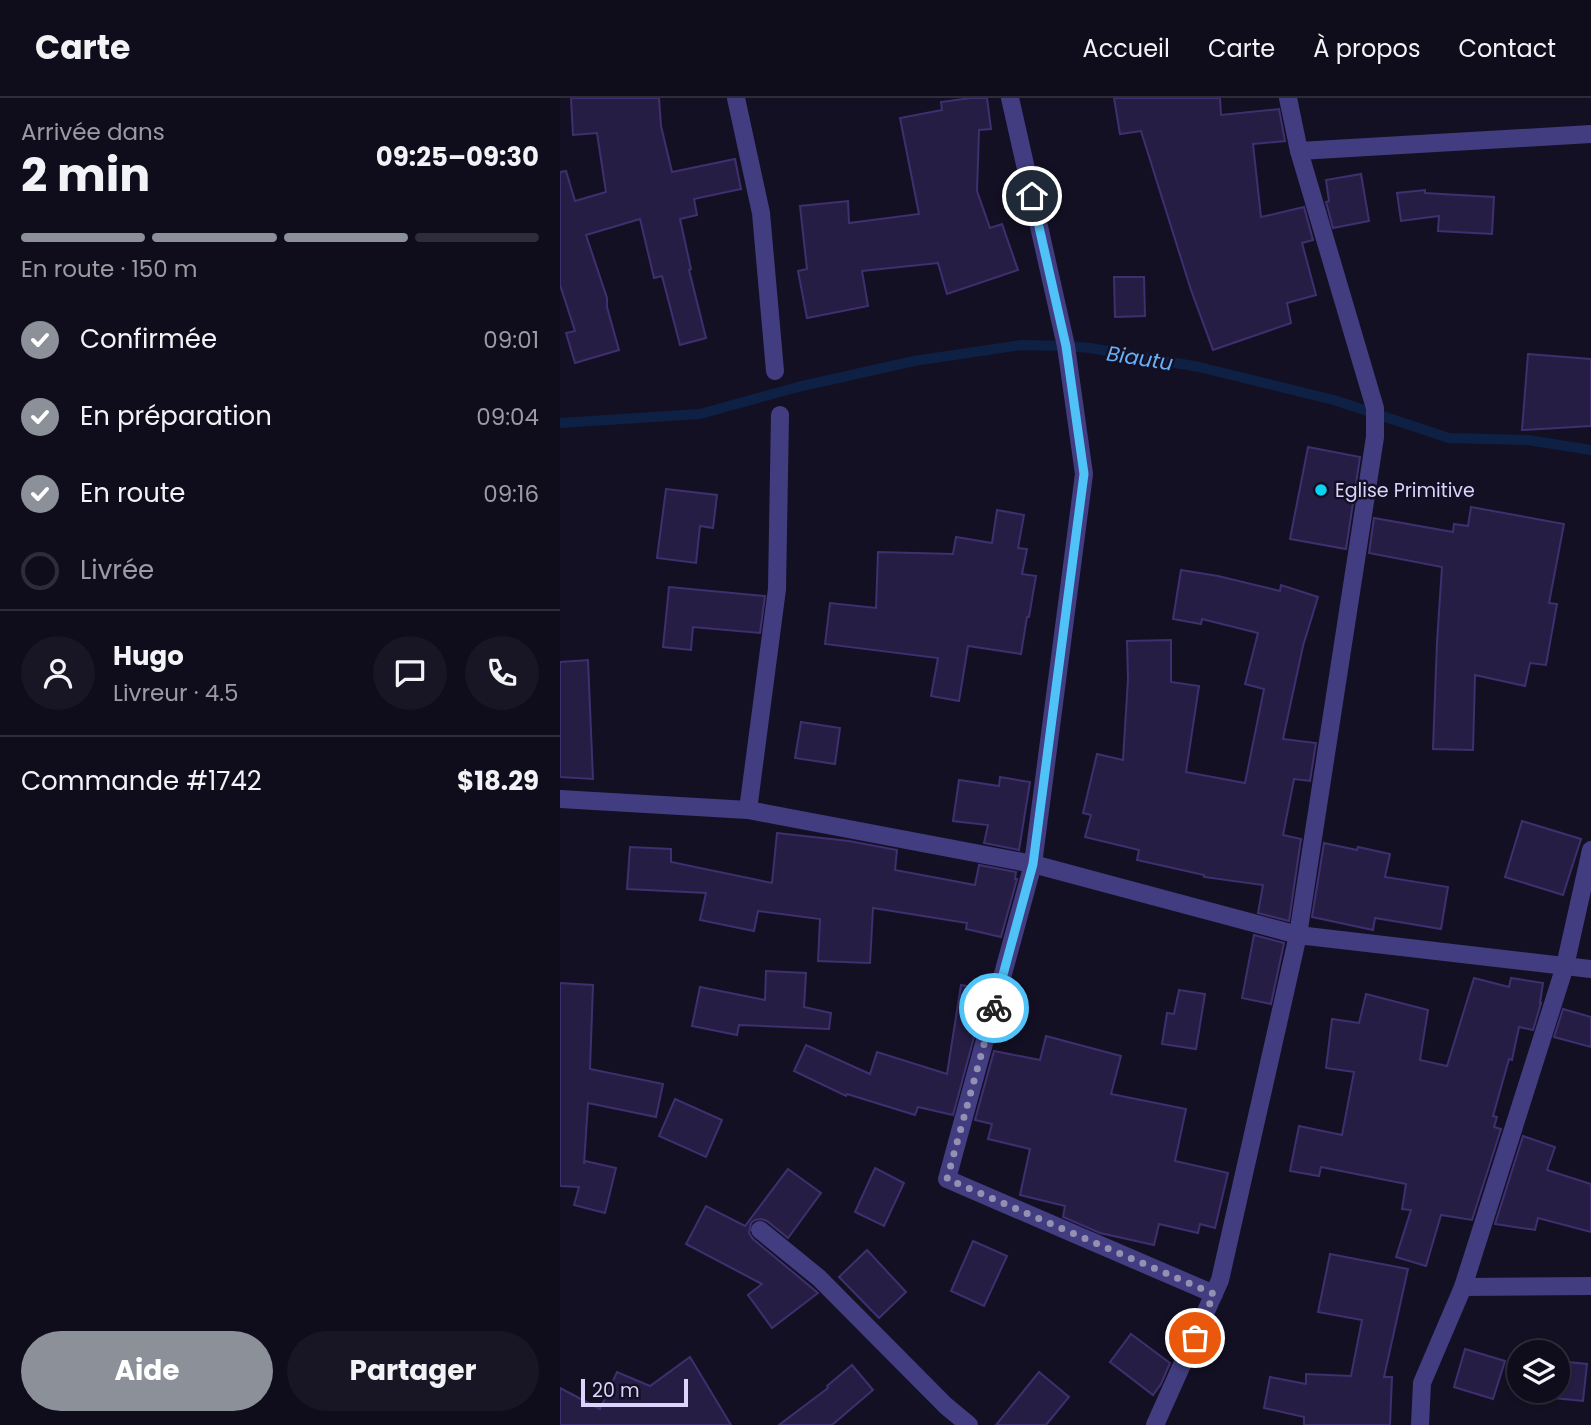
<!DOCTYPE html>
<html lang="fr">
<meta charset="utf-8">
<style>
:root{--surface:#0f0c1b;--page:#181524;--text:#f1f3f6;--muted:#9b9ba3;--line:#2f2c3a;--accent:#8c9099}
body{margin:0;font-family:Poppins,sans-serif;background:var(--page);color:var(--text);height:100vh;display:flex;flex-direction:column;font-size:26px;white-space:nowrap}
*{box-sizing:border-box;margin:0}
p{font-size:23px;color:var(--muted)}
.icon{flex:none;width:38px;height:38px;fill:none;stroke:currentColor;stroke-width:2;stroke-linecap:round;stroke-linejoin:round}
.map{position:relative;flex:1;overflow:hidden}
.sheet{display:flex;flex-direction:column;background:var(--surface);width:560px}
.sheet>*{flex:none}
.controls{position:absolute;left:947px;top:1242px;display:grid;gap:14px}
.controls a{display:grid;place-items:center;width:63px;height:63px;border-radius:50%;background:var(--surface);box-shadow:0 2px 5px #0004,0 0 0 2px var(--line);font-size:35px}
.scale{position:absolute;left:21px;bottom:18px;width:107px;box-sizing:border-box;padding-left:7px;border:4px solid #dbd5fd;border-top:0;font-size:19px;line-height:24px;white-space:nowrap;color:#dbd5fd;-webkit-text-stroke:5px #141024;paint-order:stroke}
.pin{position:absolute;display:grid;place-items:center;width:60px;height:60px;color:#fff;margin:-30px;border:4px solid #fff;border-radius:50%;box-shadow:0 2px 7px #0007}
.courier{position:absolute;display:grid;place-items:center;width:70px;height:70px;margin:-35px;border:5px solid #4fc3f7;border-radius:50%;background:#fff;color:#222;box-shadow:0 2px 9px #0007}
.overview em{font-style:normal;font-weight:700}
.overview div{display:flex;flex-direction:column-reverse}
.overview{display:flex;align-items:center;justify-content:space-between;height:119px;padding:0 21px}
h1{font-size:46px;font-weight:700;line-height:52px}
.bar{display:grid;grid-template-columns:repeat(4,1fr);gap:10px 7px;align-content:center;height:84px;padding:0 21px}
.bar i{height:9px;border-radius:5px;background:var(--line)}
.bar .current{background:var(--accent)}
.bar p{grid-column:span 4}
.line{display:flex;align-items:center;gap:18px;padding:0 21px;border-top:2px solid var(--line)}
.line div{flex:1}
.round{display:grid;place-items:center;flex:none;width:74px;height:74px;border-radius:37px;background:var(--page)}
ol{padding:0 21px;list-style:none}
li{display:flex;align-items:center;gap:21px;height:77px}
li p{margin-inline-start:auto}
li .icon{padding:7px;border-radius:50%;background:var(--accent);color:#fff;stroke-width:4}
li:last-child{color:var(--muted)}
li i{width:38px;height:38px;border:4px solid var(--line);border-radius:50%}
.primary-button{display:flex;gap:14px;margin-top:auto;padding:14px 21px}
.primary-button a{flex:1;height:80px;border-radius:42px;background:var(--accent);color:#fff;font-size:28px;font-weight:700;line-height:80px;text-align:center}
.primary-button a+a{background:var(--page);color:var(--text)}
header{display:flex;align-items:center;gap:42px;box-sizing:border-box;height:98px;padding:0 35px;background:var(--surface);border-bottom:2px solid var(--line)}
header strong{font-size:33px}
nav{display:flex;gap:38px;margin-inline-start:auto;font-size:24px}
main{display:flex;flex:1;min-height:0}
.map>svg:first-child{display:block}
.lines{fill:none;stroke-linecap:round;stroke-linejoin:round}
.stream{stroke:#0e2145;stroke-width:10}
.building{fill:#261d44;stroke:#3e306f;stroke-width:2}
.minor{stroke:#423d81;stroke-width:18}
.done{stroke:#9590b1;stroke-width:7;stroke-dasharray:0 12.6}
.route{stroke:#4fc3f7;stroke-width:9}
.poi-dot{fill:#0bd4f3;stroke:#141024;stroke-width:2.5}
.labels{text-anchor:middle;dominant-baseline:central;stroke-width:5;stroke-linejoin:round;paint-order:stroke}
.poi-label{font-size:19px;fill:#dbd5fd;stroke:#141024;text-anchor:start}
.water-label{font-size:21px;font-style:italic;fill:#68b0f8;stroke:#141024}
</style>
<header>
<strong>Carte</strong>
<nav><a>Accueil</a><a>Carte</a><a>À propos</a><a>Contact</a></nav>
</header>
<main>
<section class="sheet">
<div class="overview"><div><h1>2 min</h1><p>Arrivée dans</p></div><em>09:25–09:30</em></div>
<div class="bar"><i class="current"></i><i class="current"></i><i class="current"></i><i></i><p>En route · 150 m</p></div>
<ol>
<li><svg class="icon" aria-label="check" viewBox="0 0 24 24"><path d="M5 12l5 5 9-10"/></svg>Confirmée<p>09:01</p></li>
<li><svg class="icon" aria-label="check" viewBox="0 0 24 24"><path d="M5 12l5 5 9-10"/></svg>En préparation<p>09:04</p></li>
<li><svg class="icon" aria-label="check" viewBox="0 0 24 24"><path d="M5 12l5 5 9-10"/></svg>En route<p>09:16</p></li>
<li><i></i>Livrée</li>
</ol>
<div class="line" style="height:126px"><a class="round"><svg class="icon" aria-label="person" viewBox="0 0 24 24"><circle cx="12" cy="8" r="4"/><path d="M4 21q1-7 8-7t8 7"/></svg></a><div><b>Hugo</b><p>Livreur · 4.5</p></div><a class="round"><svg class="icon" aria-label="chat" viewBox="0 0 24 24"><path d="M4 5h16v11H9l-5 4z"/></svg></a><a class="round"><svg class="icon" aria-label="phone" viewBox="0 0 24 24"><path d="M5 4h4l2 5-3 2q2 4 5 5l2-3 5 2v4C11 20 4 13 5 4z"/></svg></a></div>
<div class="line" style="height:91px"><div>Commande #1742</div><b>$18.29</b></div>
<div class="primary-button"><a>Aide</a><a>Partager</a></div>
</section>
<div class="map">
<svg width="1031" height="1327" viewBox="0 0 1031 1327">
<rect width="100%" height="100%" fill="#141024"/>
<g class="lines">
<!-- stream -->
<path class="stream" d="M0 325 140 316 238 289 354 263 461 247 506 248 530 250 639 269 774 302 889 340 968 342 1031 352"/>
</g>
<!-- building -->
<g class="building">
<path d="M11 0H99L101 28 112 74 175 61 181 91 134 101 137 117 120 121 131 171 129 172 146 240 120 247 102 178 94 180 80 121 26 137 47 200V209L59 252 15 265 6 235 15 233 0 187V74L6 73 15 103 46 94 37 35 13 37Z"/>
<path d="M411 0H427L431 31 419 32 417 93 430 130 442 126 458 172 387 196 378 165 302 173 308 208 247 220 238 173 247 171 240 108 288 103 289 125 359 116 340 20 382 12 381 4Z"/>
<path d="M554 0H660L661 17 719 11 725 43 693 46 701 119 744 109 753 142 742 145 756 197 727 205 731 225 653 252 631 192 581 33 560 36Z"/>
<path d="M801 76 809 123 773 130 766 104 769 103 766 82Z"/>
<path d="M865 92V95L934 99 932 136 878 133 879 118 841 123 837 95Z"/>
<path d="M554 179H584L585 218 555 219Z"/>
<path d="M968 256 1031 261V328L962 332Z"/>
<path d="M748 349 800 359 786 451 730 441Z"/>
<path d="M106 391 157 397 153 430 140 428 136 465 97 460Z"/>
<path d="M911 409 1004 426 989 505 997 506 986 567 970 565 965 588 915 577 913 652 873 651 877 544 882 469 809 455 814 420 893 434 894 426 908 428Z"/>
<path d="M437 412 464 417 458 450 467 451 462 476 476 478 469 519H467L461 556 408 548 399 603 371 598 378 560 265 546 270 505 316 510 318 454 393 456 396 439 432 445Z"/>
<path d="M621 472 658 478 720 493 721 487 758 499 743 548 723 641 756 645 750 683 734 681 723 737 741 741 729 823 698 815 703 787 644 779V777L577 762 579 752 525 739 531 717 523 715 537 656 563 662 568 581 567 543 611 542V584L639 588 626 674 685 685 704 591 685 586 698 535 642 521 641 526 613 521Z"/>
<path d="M109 489 205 498 200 535 133 529 131 552 103 549Z"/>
<path d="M28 562 33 681 0 679V564Z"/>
<path d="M241 624 280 630 275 666 235 660Z"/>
<path d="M440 679 470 684 459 752 424 745 428 727 393 723 399 682 439 688Z"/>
<path d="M962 723 1021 741 1003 797 945 779Z"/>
<path d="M217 735 289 743 337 752 335 772 415 787 419 767 456 774 455 781H457L441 839 406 831 407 825 313 810 310 865 258 863 260 821 198 813 194 833 140 822 146 795 67 791 70 749 111 751V764L212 785Z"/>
<path d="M764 745 797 752 798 749 830 756 825 779 888 789 881 831 815 820 813 832 752 819Z"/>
<path d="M694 837 724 845 711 906 682 900Z"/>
<path d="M206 873 246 875 244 909 271 915 269 931 179 927 177 937 132 928 140 889 205 902Z"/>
<path d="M914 880 949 889 951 880 983 885 980 905H981L973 932 959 929 952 962 949 961 933 1018 937 1019 934 1029 941 1031 912 1122 881 1117 866 1168 836 1159 851 1112 842 1111 846 1086 761 1069 759 1078 730 1073 739 1028 782 1037 794 974 766 970 772 921 799 925 806 896 868 912 860 962 887 968Z"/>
<path d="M0 885 33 887 30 971 103 986 96 1019 28 1005 24 1066 25 1063 56 1070 45 1115 14 1107 19 1089 0 1088Z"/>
<path d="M401 887 427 891 393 1017 358 1009 355 1017 287 996 286 998 234 973 246 947 310 976 317 954 387 976Z"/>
<path d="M619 892 645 896 636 951 602 946 607 915 614 916Z"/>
<path d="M1003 911 1031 919V949L994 939Z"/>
<path d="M486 938 561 958 551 996 626 1011 615 1063 668 1075 655 1130 640 1126 638 1135 599 1126 594 1147 540 1135 503 1119 505 1108 460 1097 470 1051 428 1041 432 1026 415 1022 434 953 480 962Z"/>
<path d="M115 1001 162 1022 146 1059 99 1038Z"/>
<path d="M963 1038 995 1049 987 1072 1031 1086V1134L978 1120 975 1132 935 1126Z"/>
<path d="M315 1070 344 1085 324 1128 295 1114Z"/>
<path d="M228 1071 261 1095 228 1140 207 1123 201 1121 195 1122 191 1125 189 1135 193 1141 258 1195 212 1230 188 1197 202 1186 126 1146 146 1108 185 1128Z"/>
<path d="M413 1143 447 1158 424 1208 391 1193Z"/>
<path d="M307 1152 346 1194 319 1220 279 1179Z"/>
<path d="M770 1156 848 1171 824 1279H832L830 1327H744V1319L704 1310 710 1279 746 1286V1276L791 1278 802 1222 758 1214Z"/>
<path d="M571 1236 610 1265 601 1286 593 1297 550 1264Z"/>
<path d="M905 1251 945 1263 933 1301 894 1289Z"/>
<path d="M130 1259 171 1327H0V1290L40 1311 57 1274 90 1288Z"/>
<path d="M998 1263 1027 1266 1023 1303 994 1300 995 1293H998Z"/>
<path d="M292 1267 313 1292 272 1327H219L268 1290 267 1288Z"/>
<path d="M479 1274 509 1299 486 1327H436Z"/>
</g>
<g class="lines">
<!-- minor -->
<g class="minor">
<path d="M176 0 201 115 215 273"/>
<path d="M450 0 506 248 524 376 473 766 387 1081 654 1196"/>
<path d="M739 53 1031 36"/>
<path d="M0 701 188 712 473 766 738 837 1031 871"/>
<path d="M188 712 217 491 220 317"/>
<path d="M200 1132 259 1180 386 1308 409 1327"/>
<path d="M903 1189 1031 1188"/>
<path d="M595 1327 660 1182 738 837 815 339V310L739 53 728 0"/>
<path d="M860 1327 862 1285 903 1189 1005 868 1031 752"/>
</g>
</g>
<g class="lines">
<!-- done -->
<path class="done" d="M434 910 387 1081 654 1196 635 1240"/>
<!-- route -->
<path class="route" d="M434 910 473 766 524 376 506 248 472 98"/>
</g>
<!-- markers -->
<circle class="poi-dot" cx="761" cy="392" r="7"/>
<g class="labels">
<!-- poi labels -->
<g class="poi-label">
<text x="775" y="392">Eglise Primitive</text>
</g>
<!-- water labels -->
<g class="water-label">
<text transform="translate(580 260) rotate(9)">Biautu</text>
</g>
</g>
</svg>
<div class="controls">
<a><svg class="icon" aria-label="layers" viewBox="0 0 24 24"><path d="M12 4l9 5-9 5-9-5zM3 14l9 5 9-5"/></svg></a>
</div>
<div class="scale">20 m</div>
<div class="pin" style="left:635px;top:1240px;background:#ea580c"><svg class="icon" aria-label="bag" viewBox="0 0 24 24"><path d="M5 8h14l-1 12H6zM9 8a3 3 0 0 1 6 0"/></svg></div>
<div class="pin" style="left:472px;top:98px;background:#1f2937"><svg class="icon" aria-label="home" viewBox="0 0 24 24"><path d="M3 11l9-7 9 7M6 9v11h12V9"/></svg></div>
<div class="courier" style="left:434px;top:910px"><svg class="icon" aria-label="bike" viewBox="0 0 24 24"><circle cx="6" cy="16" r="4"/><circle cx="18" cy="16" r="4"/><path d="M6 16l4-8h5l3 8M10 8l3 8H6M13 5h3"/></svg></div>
</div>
</main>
